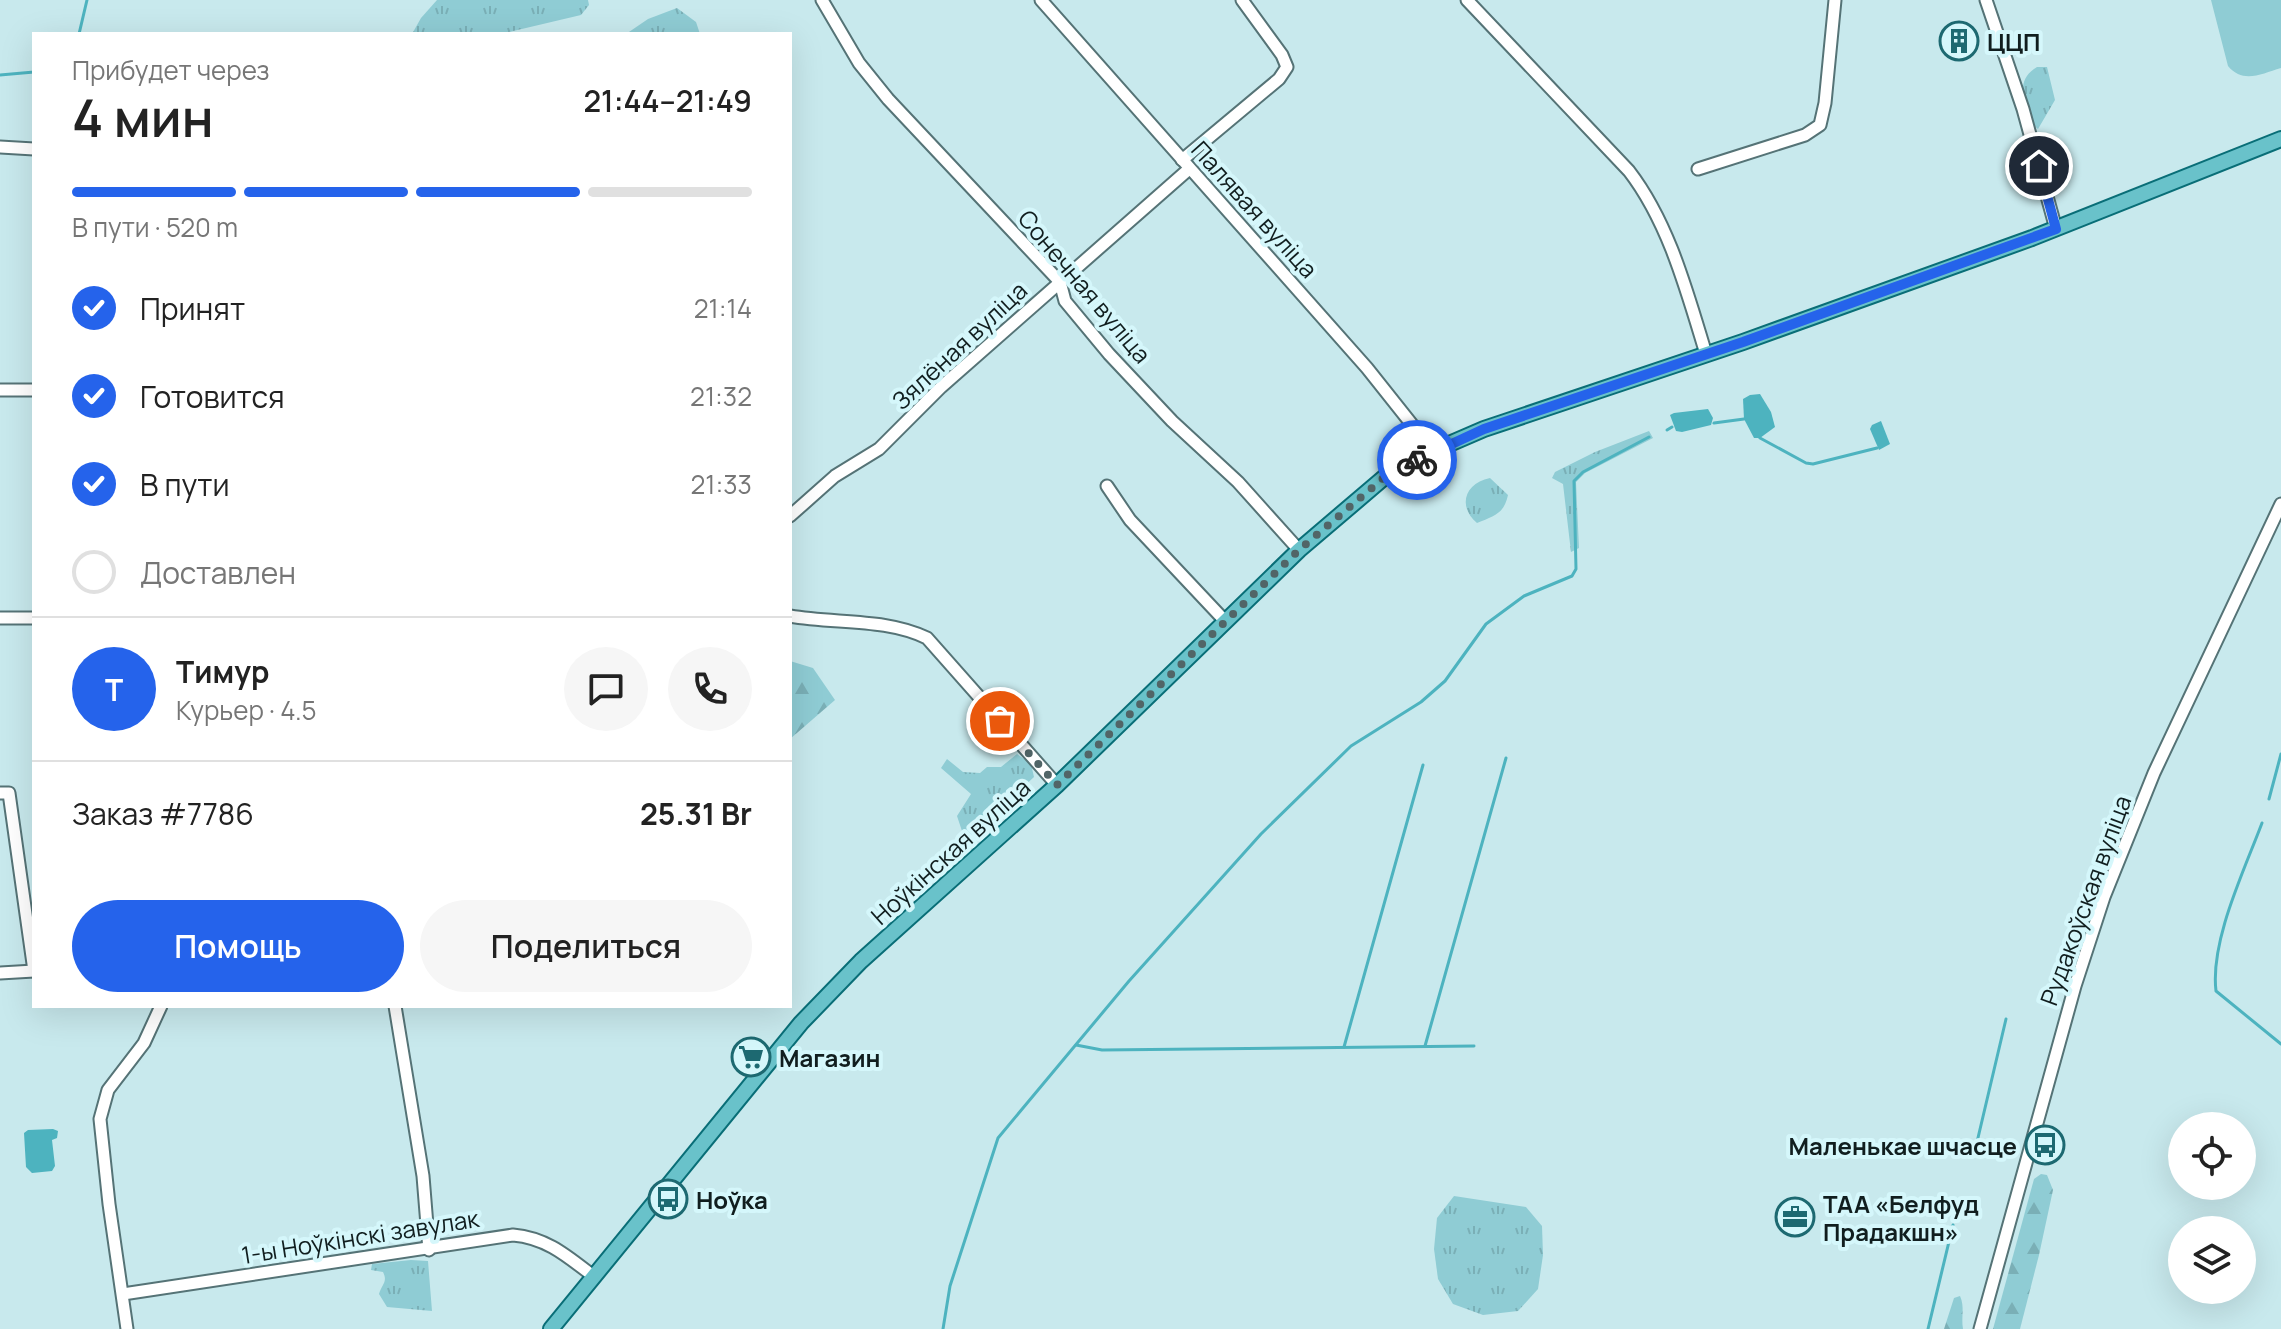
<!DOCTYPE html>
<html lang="ru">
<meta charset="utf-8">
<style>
:root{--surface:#fff;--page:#f6f6f6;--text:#222;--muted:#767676;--line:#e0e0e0;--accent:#2563eb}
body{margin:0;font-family:Manrope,sans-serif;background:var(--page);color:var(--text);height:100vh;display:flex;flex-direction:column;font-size:30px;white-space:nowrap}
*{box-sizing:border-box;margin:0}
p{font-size:26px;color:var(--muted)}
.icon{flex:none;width:44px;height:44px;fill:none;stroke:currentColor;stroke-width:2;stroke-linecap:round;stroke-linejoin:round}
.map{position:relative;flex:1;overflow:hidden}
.details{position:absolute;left:32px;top:32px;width:760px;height:976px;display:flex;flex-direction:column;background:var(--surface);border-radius:0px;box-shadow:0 8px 32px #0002}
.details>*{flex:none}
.buttons{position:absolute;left:2168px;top:1112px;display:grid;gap:16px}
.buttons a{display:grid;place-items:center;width:88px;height:88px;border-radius:50%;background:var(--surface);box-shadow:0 8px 32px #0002;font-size:40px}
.pin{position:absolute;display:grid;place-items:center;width:68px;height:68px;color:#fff;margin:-34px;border:4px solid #fff;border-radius:50%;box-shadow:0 2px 8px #0007}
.courier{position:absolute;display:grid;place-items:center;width:80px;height:80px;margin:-40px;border:6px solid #2563eb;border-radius:50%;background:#fff;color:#222;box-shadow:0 2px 10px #0007}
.headline em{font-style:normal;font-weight:600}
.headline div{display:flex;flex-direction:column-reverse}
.headline{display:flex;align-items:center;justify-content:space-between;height:136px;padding:0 40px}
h1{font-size:52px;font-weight:600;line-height:60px}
.bar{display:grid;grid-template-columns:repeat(4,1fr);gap:12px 8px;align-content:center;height:96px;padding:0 40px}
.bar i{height:10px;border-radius:6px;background:var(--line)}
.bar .active{background:var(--accent)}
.bar p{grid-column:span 4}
.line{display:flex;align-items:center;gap:20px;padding:0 40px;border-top:2px solid var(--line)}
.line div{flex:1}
.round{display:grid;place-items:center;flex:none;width:84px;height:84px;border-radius:42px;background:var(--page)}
ol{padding:0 40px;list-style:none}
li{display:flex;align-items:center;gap:24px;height:88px}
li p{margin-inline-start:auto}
li .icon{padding:8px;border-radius:50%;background:var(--accent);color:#fff;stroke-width:4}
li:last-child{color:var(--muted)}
li i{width:44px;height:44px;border:4px solid var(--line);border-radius:50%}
.cta{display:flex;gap:16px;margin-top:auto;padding:16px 40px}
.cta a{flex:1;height:92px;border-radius:48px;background:var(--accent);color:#fff;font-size:32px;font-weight:600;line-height:92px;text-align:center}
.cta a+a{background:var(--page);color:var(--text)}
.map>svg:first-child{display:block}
.grass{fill:url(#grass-tufts)}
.forest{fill:url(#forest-firs)}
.pitch{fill:#8fccd4}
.water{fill:#4db3bf}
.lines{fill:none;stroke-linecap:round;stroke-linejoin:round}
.stream{stroke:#4db3bf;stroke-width:3}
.minor-casing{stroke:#557376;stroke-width:15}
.major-casing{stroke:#096e77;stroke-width:18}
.minor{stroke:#fff;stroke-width:11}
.major{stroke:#69c2ca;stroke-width:14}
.done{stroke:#516567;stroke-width:8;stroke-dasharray:0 14.4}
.route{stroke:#2563eb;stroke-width:10}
.labels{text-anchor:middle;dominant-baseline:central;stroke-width:8;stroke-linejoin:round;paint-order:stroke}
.poi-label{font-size:24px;font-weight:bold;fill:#111e1f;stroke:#d5f7fb;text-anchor:start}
.street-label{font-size:24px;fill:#111e1f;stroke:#d5f7fb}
</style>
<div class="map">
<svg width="2281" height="1329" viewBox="0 0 2281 1329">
<defs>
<pattern id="grass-tufts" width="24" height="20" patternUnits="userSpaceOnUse" patternTransform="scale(2)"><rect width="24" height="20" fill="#8fccd4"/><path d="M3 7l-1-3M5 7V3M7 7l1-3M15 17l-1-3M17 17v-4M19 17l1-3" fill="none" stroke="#7aafb6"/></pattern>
<pattern id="forest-firs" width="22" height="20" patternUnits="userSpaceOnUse" patternTransform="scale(2)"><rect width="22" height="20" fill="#8fccd4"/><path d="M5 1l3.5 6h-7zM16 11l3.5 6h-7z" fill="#7aafb6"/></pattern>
</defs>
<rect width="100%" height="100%" fill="#c8e9ed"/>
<!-- grass -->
<g class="grass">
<path d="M437 0H588L589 5 581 15 501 34H412L421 18Z"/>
<path d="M677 8 696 22 700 34H626L648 19Z"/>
<path d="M2037 67H2047L2055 100 2038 129 2033 125C2027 103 2012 82 2037 67Z"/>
<path d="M1649 431 1653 438 1585 473 1576 482 1579 548 1571 552 1563 484 1552 478 1555 472 1595 452Z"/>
<path d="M1490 478 1508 495C1504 514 1494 516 1477 523 1457 506 1465 483 1490 478Z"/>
<path d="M1017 754 1031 764 1034 777 971 836 963 834 957 816 971 794 941 768 947 759 963 772 980 773 987 767H1001Z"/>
<path d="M1454 1196 1526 1207 1542 1226 1543 1255 1538 1289 1518 1311 1483 1315 1453 1304 1438 1279 1434 1249 1437 1218Z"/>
<path d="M411 1260 428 1261 432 1311 387 1307 379 1294C382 1284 388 1282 383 1272L371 1270 372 1264Z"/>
</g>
<!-- forest -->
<g class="forest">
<path d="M790 661 813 668 835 700 790 739Z"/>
<path d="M2041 1174 2047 1175 2053 1190 2039 1255 2020 1329H1993L2034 1179Z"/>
<path d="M1960 1296C1965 1307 1961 1317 1963 1329H1944L1954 1298Z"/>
</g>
<!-- pitch -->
<path class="pitch" d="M2211 0H2281V68C2261 74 2243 84 2228 66Z"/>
<!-- water -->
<g class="water">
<path d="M1760 394 1771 412 1775 427 1760 438H1754L1744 419 1743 399 1750 395Z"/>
<path d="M1708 409 1713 418 1711 425 1682 432 1676 431 1670 415 1674 413Z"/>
<path d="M1881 421 1890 444 1879 450 1870 429 1872 425Z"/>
<path d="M53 1129 58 1131 57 1138 52 1140 55 1166 52 1171 32 1173 26 1167 24 1133 28 1130Z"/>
</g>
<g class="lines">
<!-- stream -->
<g class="stream">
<path d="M79 34 87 0"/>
<path d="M0 75 34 72"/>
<path d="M1714 423 1744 419"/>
<path d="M1667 430 1672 427"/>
<path d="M1760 438 1806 463 1813 464 1877 448"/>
<path d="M2269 799 2281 754"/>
<path d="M2262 823C2244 871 2210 941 2216 991L2281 1044"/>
<path d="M1076 1045 1102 1050 1474 1046"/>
<path d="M1425 1046 1506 758"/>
<path d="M1344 1047 1423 765"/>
<path d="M1977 1142 2006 1019"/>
<path d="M943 1329 950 1286 998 1138 1129 981 1261 834 1351 746 1421 702 1445 681 1486 624 1524 596 1572 576 1576 569 1574 481 1583 472 1649 437"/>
<path d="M1928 1329 1953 1225"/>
</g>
<defs>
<g id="minor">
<path d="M822 0 859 63 888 99 1060 282 1065 301 1109 354 1172 421 1238 482 1299 550"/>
<path d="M1041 0 1367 368 1433 451"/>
<path d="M1467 0 1629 171C1669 223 1687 292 1706 354"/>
<path d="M1986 0 2023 109 2056 229"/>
<path d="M0 147 34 149"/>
<path d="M1182 160 1279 79 1287 67 1282 55 1242 0"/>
<path d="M1698 169 1805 135 1820 125 1825 103 1835 0"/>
<path d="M0 390H34"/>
<path d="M1107 486 1130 520 1225 621"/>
<path d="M790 516 835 476 879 449 941 387 1189 169"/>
<path d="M790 616C835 624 886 618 927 638L1057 785"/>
<path d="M0 618H34"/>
<path d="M0 793H9L34 971"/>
<path d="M0 973 34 971"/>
<path d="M395 1006 423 1176 429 1250"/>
<path d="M123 1294 513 1235C547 1238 567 1256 593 1276"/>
<path d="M127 1329 109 1204 100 1119 108 1090 144 1043 161 1006"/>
<path d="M1980 1329 2075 986 2104 897 2154 773 2281 504"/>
</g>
<path id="major" d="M551 1329 801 1023 861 961 1057 785 1299 550 1387 475 1433 451 1484 429 1743 342 2032 238 2281 139"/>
</defs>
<!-- minor casing -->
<use href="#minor" class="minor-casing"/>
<!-- major casing -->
<use href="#major" class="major-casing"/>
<!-- minor -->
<use href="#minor" class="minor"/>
<!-- major -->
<use href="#major" class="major"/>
</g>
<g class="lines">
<!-- done -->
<path class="done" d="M1000 721 1057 785 1299 550 1387 475 1417 460"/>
<!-- route -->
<path class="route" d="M1417 460 1484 429 1743 342 2056 229 2039 166"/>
</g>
<!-- icons -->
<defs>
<symbol id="building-ring" viewBox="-11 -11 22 22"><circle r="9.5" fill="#d5f7fb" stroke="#1d6971" stroke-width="1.5"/><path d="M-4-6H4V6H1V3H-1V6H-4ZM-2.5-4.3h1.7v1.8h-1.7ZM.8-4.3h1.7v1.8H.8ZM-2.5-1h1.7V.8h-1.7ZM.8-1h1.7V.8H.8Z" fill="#1d6971"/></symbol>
<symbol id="supermarket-ring" viewBox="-11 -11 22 22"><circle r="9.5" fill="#d5f7fb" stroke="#1d6971" stroke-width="1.5"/><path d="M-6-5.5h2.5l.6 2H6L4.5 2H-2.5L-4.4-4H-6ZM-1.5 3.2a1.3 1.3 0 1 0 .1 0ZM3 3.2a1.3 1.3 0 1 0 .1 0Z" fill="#1d6971"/></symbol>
<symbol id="bus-ring" viewBox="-11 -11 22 22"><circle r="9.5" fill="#d5f7fb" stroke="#1d6971" stroke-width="1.5"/><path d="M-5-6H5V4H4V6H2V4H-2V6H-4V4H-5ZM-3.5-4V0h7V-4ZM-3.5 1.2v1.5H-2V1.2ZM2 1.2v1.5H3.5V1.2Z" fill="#1d6971"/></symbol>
<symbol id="office-ring" viewBox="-11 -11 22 22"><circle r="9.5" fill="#d5f7fb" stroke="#1d6971" stroke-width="1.5"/><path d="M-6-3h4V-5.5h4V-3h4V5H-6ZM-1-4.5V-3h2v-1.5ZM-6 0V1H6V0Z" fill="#1d6971"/></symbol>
</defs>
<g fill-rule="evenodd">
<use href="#building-ring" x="1937" y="19" width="44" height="44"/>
<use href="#supermarket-ring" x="729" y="1035" width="44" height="44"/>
<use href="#bus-ring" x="2023" y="1123" width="44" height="44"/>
<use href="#bus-ring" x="646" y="1177" width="44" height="44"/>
<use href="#office-ring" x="1773" y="1195" width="44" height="44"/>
</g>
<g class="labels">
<!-- poi labels -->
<g class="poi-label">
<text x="1987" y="41">ЦЦП</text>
<text x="779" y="1057">Магазин</text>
<text x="2017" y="1145" text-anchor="end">Маленькае шчасце</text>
<text x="696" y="1199">Ноўка</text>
<text x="1823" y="1203">ТАА «Белфуд<tspan x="1823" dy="28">Прадакшн»</tspan></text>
</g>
<!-- street labels -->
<g class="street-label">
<text transform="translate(1255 209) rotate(48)">Палявая вуліца</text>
<text transform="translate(1085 286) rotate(50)">Сонечная вуліца</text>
<text transform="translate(959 345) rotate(-43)">Зялёная вуліца</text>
<text transform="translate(950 851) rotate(-42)">Ноўкінская вуліца</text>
<text transform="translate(2085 900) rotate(-70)">Рудакоўская вуліца</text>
<text transform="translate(360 1236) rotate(-9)">1-ы Ноўкінскі завулак</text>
</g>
</g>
</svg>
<div class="buttons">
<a><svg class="icon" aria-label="locate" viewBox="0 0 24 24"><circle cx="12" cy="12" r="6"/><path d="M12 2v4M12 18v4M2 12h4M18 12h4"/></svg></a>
<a><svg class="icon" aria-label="layers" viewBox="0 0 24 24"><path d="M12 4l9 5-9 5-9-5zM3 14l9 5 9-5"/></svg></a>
</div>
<div class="pin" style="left:1000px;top:721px;background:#ea580c"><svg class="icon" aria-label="bag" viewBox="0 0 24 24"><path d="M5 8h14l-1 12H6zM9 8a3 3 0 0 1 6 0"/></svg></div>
<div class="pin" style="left:2039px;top:166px;background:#1f2937"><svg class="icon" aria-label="home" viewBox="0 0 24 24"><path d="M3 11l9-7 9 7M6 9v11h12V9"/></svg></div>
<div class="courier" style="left:1417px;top:460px"><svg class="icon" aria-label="bike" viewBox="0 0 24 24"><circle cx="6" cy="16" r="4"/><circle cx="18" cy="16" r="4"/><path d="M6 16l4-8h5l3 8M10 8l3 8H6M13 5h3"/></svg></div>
<section class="details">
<div class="headline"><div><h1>4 мин</h1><p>Прибудет через</p></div><em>21:44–21:49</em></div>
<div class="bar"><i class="active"></i><i class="active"></i><i class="active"></i><i></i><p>В пути · 520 m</p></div>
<ol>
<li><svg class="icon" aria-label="check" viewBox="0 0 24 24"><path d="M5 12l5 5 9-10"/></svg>Принят<p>21:14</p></li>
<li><svg class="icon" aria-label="check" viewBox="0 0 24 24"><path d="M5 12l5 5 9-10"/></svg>Готовится<p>21:32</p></li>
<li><svg class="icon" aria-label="check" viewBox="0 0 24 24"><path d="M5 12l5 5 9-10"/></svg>В пути<p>21:33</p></li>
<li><i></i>Доставлен</li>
</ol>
<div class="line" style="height:144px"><b class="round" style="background:var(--accent);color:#fff">Т</b><div><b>Тимур</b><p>Курьер · 4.5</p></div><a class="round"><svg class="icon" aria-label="chat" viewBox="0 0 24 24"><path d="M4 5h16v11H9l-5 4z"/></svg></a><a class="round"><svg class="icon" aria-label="phone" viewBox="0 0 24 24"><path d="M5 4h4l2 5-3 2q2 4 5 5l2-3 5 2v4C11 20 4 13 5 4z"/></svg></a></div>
<div class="line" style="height:104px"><div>Заказ #7786</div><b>25.31 Br</b></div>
<div class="cta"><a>Помощь</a><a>Поделиться</a></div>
</section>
</div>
